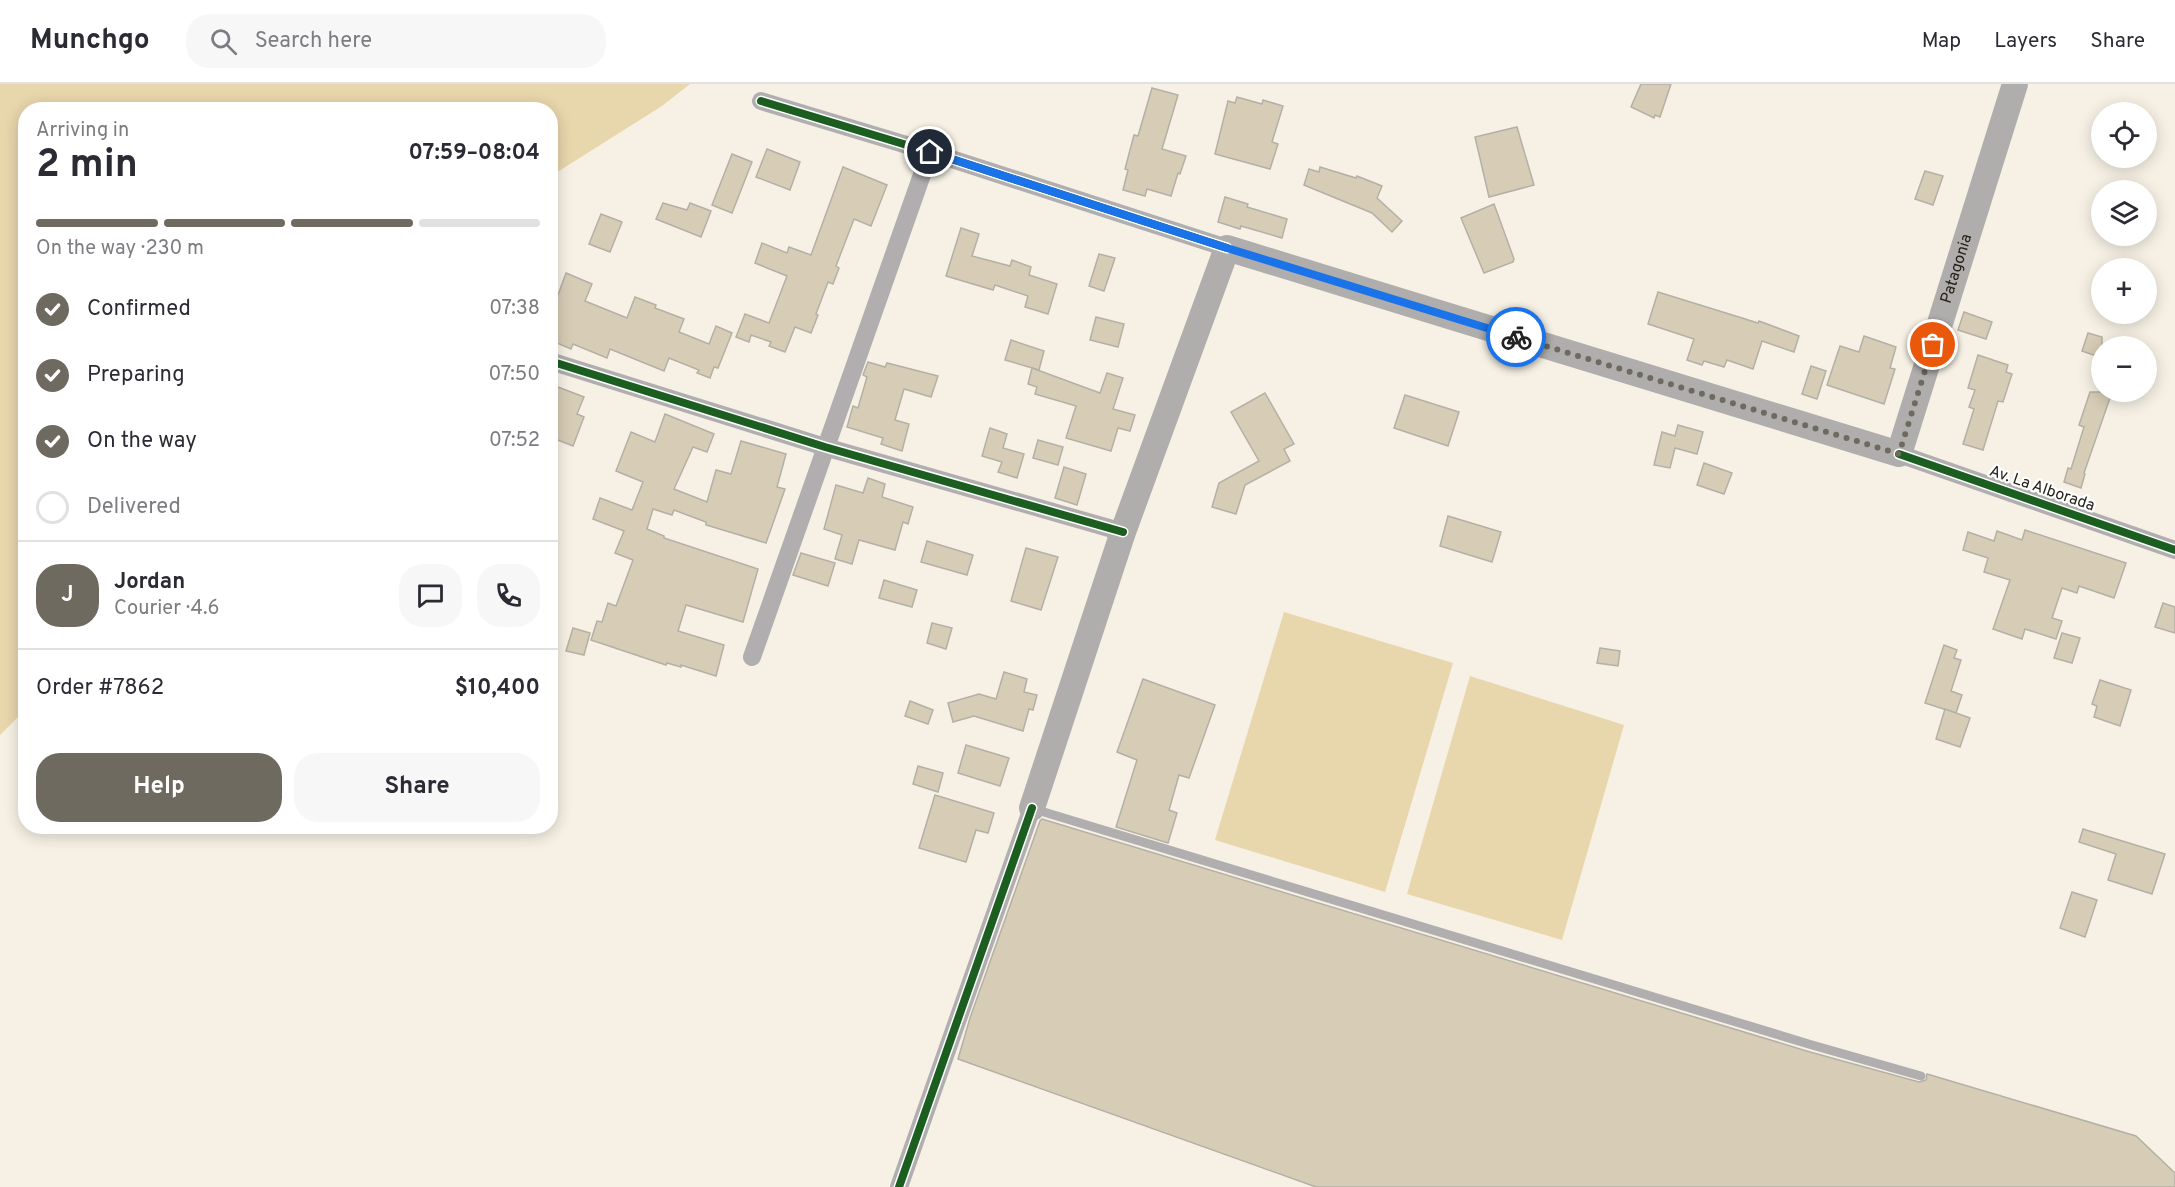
<!DOCTYPE html>
<meta charset="utf-8">
<style>
:root{--surface:#fff;--page:#f7f7f7;--text:#2b2b33;--muted:#7c7c81;--line:#e1e1e2;--accent:#6e6a60}
body{margin:0;font-family:Overpass,sans-serif;background:var(--page);color:var(--text);height:100vh;display:flex;flex-direction:column;font-size:22px;white-space:nowrap}
*{box-sizing:border-box;margin:0}
p{font-size:20px;color:var(--muted)}
.icon{flex:none;width:33px;height:33px;fill:none;stroke:currentColor;stroke-width:2;stroke-linecap:round;stroke-linejoin:round}
.map{position:relative;flex:1;overflow:hidden}
.details{position:absolute;left:18px;top:18px;width:540px;height:732px;display:flex;flex-direction:column;background:var(--surface);border-radius:24px;box-shadow:0 3px 15px #0003}
.details>*{flex:none}
.fabs{position:absolute;left:2091px;top:18px;display:grid;gap:12px}
.fabs a{display:grid;place-items:center;width:66px;height:66px;border-radius:50%;background:var(--surface);box-shadow:0 3px 15px #0003;font-size:30px}
.pin{position:absolute;display:grid;place-items:center;width:51px;height:51px;color:#fff;margin:-26px;border:3px solid #fff;border-radius:50%;box-shadow:0 2px 6px #0007}
.courier{position:absolute;display:grid;place-items:center;width:60px;height:60px;margin:-30px;border:4px solid #1a73e8;border-radius:50%;background:#fff;color:#222;box-shadow:0 2px 8px #0007}
.headline em{font-style:normal;font-weight:700}
.headline div{display:flex;flex-direction:column-reverse}
.headline{display:flex;align-items:center;justify-content:space-between;height:102px;padding:0 18px}
h1{font-size:39px;font-weight:700;line-height:45px}
.bar{display:grid;grid-template-columns:repeat(4,1fr);gap:9px 6px;align-content:center;height:72px;padding:0 18px}
.bar i{height:8px;border-radius:4px;background:var(--line)}
.bar .active{background:var(--accent)}
.bar p{grid-column:span 4}
.line{display:flex;align-items:center;gap:15px;padding:0 18px;border-top:2px solid var(--line)}
.line div{flex:1}
.round{display:grid;place-items:center;flex:none;width:63px;height:63px;border-radius:24px;background:var(--page)}
ol{padding:0 18px;list-style:none}
li{display:flex;align-items:center;gap:18px;height:66px}
li p{margin-inline-start:auto}
li .icon{padding:6px;border-radius:50%;background:var(--accent);color:#fff;stroke-width:4}
li:last-child{color:var(--muted)}
li i{width:33px;height:33px;border:3px solid var(--line);border-radius:50%}
.cta{display:flex;gap:12px;margin-top:auto;padding:12px 18px}
.cta a{flex:1;height:69px;border-radius:24px;background:var(--accent);color:#fff;font-size:24px;font-weight:700;line-height:69px;text-align:center}
.cta a+a{background:var(--page);color:var(--text)}
header{display:flex;align-items:center;gap:36px;box-sizing:border-box;height:84px;padding:0 30px;background:var(--surface);border-bottom:2px solid var(--line)}
header strong{font-size:28px}
nav{display:flex;gap:33px;margin-inline-start:auto;font-size:21px}
.search{width:420px;height:54px;background:var(--page);display:flex;align-items:center;gap:15px;box-sizing:border-box;padding:0 21px;border-radius:24px;color:var(--muted);font-size:22px}
.map>svg:first-child{display:block}
.green{fill:#e8d6ac}
.building{fill:#d7cdb6;stroke:#b4b0a6;stroke-width:1.5}
.lines{fill:none;stroke-linecap:round;stroke-linejoin:round}
.service{stroke:#b0aeaf;stroke-width:9}
.minor{stroke:#b0aeaf;stroke-width:18}
.secondary{stroke:#b0adad;stroke-width:26}
.cycleway-casing{stroke:#fff;stroke-width:11}
.cycleway{stroke:#1b5e20;stroke-width:8}
.done{stroke:#6e6a60;stroke-width:6;stroke-dasharray:0 10.8}
.route{stroke:#1a73e8;stroke-width:8}
.labels{text-anchor:middle;dominant-baseline:central;stroke-width:4.5;stroke-linejoin:round;paint-order:stroke}
.street-label{font-size:16px;fill:#252119;stroke:#fff}
</style>
<header>
<strong>Munchgo</strong>
<div class="search"><svg class="icon" aria-label="search" viewBox="0 0 24 24"><circle cx="10" cy="10" r="6"/><path d="M15 15l6 6"/></svg>Search here</div>
<nav><a>Map</a><a>Layers</a><a>Share</a></nav>
</header>
<div class="map">
<svg width="2175" height="1103" viewBox="0 0 2175 1103">
<rect width="100%" height="100%" fill="#f7f1e5"/>
<!-- green -->
<g class="green">
<path d="M0 0H690L662 22 551 92 550 26H26V625L0 651Z"/>
<path d="M1284 528 1453 579 1385 808 1215 756Z"/>
<path d="M1470 592 1624 641 1562 856 1407 810Z"/>
</g>
<!-- building -->
<g class="building">
<path d="M1641 0H1671L1660 33 1655 31 1654 34 1631 23Z"/>
<path d="M1152 4 1178 11 1162 65 1186 72 1180 90 1178 89 1171 112 1147 105 1145 112 1123 106 1128 86 1125 85 1134 51 1138 52Z"/>
<path d="M1237 13 1262 20 1263 16 1283 22 1272 58 1278 60 1270 85 1215 70 1228 17 1235 19Z"/>
<path d="M1517 43 1534 101 1489 113 1475 53Z"/>
<path d="M767 65 800 78 790 106 756 93Z"/>
<path d="M732 70 752 78 732 129 712 121Z"/>
<path d="M843 83 887 101 871 142 854 135 836 182 839 184 833 200 828 198 816 230 818 231 811 249 795 243 785 268 769 262 771 258 751 251 749 258 736 253 745 230 769 239 787 192 755 179 762 159 787 169 789 163 811 171Z"/>
<path d="M1320 83 1356 94 1357 92 1382 102 1377 114 1402 137 1392 148 1372 129 1304 101 1309 85 1319 88Z"/>
<path d="M1925 87 1943 92 1933 121 1915 115Z"/>
<path d="M1225 113 1248 120 1247 123 1287 135 1282 154 1241 142 1240 145 1218 138Z"/>
<path d="M663 119 687 126 690 119 711 127 701 153 656 135Z"/>
<path d="M1494 120 1514 175 1513 178 1484 189 1461 134Z"/>
<path d="M601 130 622 138 610 168 589 160Z"/>
<path d="M961 144 979 150 972 172 1010 182 1012 176 1031 183 1029 191 1057 200 1048 230 1025 223 1028 212 995 201 993 206 946 192Z"/>
<path d="M1099 170 1115 174 1104 207 1089 202Z"/>
<path d="M566 189 592 200 585 217 627 234 635 213 656 221 655 224 684 235 679 248 709 260 716 242 732 249 718 284 714 283 710 294 697 289 699 286 669 274 664 287 610 265 607 274 573 260 571 265 550 256V233Z"/>
<path d="M1658 208 1742 234 1758 239 1759 237 1799 252 1794 268 1762 257 1753 285 1727 276 1724 283 1704 277 1702 281 1687 276 1694 255 1648 240Z"/>
<path d="M1964 228 1992 238 1986 255 1958 246Z"/>
<path d="M1096 233 1124 240 1118 263 1090 256Z"/>
<path d="M2088 249 2102 253V274L2082 267Z"/>
<path d="M1864 252 1896 263 1890 284 1895 285 1884 320 1827 301 1840 262 1859 268Z"/>
<path d="M1011 256 1044 267 1039 286 1005 276Z"/>
<path d="M1978 271 2008 281 2006 288 2012 290 2003 318 1998 317 1983 366 1963 360 1974 325 1969 323 1975 306 1968 304Z"/>
<path d="M868 278 885 283 887 279 938 292 931 313 904 305 895 336 909 340 902 367 881 360 883 354 847 343 853 322 858 324 867 293 863 291Z"/>
<path d="M1811 282 1826 287 1817 315 1802 310Z"/>
<path d="M1032 284 1100 309 1107 289 1123 294 1113 325 1135 331 1130 347 1118 344 1111 367 1066 354 1076 322 1035 310 1037 303 1028 300Z"/>
<path d="M550 300 584 313 577 330 584 333 573 362 550 353Z"/>
<path d="M2090 308H2112L2084 389 2085 390 2081 404 2064 398 2068 384 2071 385 2084 343 2079 341Z"/>
<path d="M1265 309 1294 360 1284 365 1290 377 1245 401 1236 430 1212 423 1219 399 1259 377 1231 328Z"/>
<path d="M1405 311 1459 328 1448 362 1394 344Z"/>
<path d="M665 330 714 350 707 368 693 363 674 405 707 418 716 386 731 390 741 357 786 370 777 403 785 405 766 459 706 441V438L674 426 672 431 653 425 647 445 664 452V454L758 485 743 538 686 521 678 547 724 561 716 592 681 581V583L667 579 666 581 591 556 597 537 602 538 608 519 616 522 633 476 615 469 624 447 593 435 600 414 632 426 643 398 616 387 631 348 655 358Z"/>
<path d="M1678 341 1703 348 1697 370 1675 364 1670 384 1654 381 1662 348 1675 352Z"/>
<path d="M990 344 1007 350 1003 364 1024 370 1017 394 998 388 1002 378 982 372Z"/>
<path d="M1038 356 1063 363 1058 381 1033 374Z"/>
<path d="M1704 379 1732 389 1724 410 1697 401Z"/>
<path d="M1064 383 1086 390 1077 421 1055 414Z"/>
<path d="M868 394 885 400 882 413 913 423 908 440 903 438 895 466 859 456 852 480 835 475 842 451 824 445 836 401 863 409Z"/>
<path d="M1448 432 1501 448 1492 478 1440 462Z"/>
<path d="M2025 446 2126 479 2114 514 2079 502 2077 509 2062 504 2052 534 2062 537 2056 555 2025 545 2022 555 1993 545 2010 496 1984 488 1988 474 1963 466 1968 448 1994 457 1997 447 2022 456Z"/>
<path d="M927 457 973 471 967 491 921 478Z"/>
<path d="M1026 464 1058 473 1041 526 1011 517Z"/>
<path d="M801 469 835 479 828 502 793 491Z"/>
<path d="M884 496 917 506 912 523 879 514Z"/>
<path d="M2163 519 2175 523V549L2155 543Z"/>
<path d="M932 539 952 544 946 565 927 559Z"/>
<path d="M573 544 590 549 584 571 566 567Z"/>
<path d="M2062 549 2080 554 2072 579 2054 574Z"/>
<path d="M1944 561 1957 566 1954 574 1961 576 1951 607 1962 611 1956 629 1925 619Z"/>
<path d="M1600 564 1620 567 1618 582 1597 579Z"/>
<path d="M1004 588 1027 595 1024 608 1037 611 1033 626 1029 625 1023 647 974 632 953 638 948 619 979 610 996 615Z"/>
<path d="M1143 595 1215 621 1189 694 1179 691 1169 726 1177 729 1168 759 1116 743 1137 676 1117 668Z"/>
<path d="M2100 596 2131 606 2120 642 2094 633 2097 622 2092 620Z"/>
<path d="M910 617 933 626 928 640 905 632Z"/>
<path d="M1945 625 1970 634 1960 663 1936 655Z"/>
<path d="M966 661 1009 674 1000 702 958 689Z"/>
<path d="M918 682 943 689 938 708 913 700Z"/>
<path d="M935 711 994 729 988 749 976 746 966 778 919 764Z"/>
<path d="M1042 735 1810 968 1919 998 1926 996 1927 990 2136 1052 2175 1089V1103H1316L958 975 970 934 1040 737Z"/>
<path d="M2083 745 2165 770 2152 810 2108 796 2116 770 2079 758Z"/>
<path d="M2072 808 2097 816 2085 853 2060 844Z"/>
</g>
<g class="lines">
<!-- service -->
<path class="service" d="M1034 725 1812 961 1921 992"/>
<!-- minor -->
<g class="minor">
<path d="M761 17 930 68 1227 164"/>
<path d="M550 277 825 363 1123 448"/>
<path d="M1899 370 2175 466"/>
<path d="M752 573 930 68"/>
<path d="M899 1103 1032 724"/>
</g>
<!-- secondary -->
<path class="secondary" id="s1" d="M1032 724 1123 448 1227 164 1899 370 2015 0"/>
<defs>
<g id="cycleway">
<path d="M761 17 930 68 1227 164"/>
<path d="M550 277 825 363 1123 448"/>
<path d="M1899 370 2175 466"/>
<path d="M899 1103 1032 724"/>
</g>
</defs>
<!-- cycleway casing -->
<use href="#cycleway" class="cycleway-casing"/>
<!-- cycleway -->
<use href="#cycleway" class="cycleway"/>
</g>
<g class="lines">
<!-- done -->
<path class="done" d="M1516 253 1899 370 1933 261"/>
<!-- route -->
<path class="route" d="M930 68 1227 164 1516 253"/>
</g>
<g class="labels">
<!-- street labels -->
<g class="street-label">
<text stroke="none"><textPath href="#s1" startOffset="1490">Patagonia</textPath></text>
<text transform="translate(2042 405) rotate(19)">Av. La Alborada</text>
</g>
</g>
</svg>
<div class="fabs">
<a><svg class="icon" aria-label="locate" viewBox="0 0 24 24"><circle cx="12" cy="12" r="6"/><path d="M12 2v4M12 18v4M2 12h4M18 12h4"/></svg></a>
<a><svg class="icon" aria-label="layers" viewBox="0 0 24 24"><path d="M12 4l9 5-9 5-9-5zM3 14l9 5 9-5"/></svg></a>
<a>+</a>
<a>−</a>
</div>
<div class="pin" style="left:1933px;top:261px;background:#ea580c"><svg class="icon" aria-label="bag" viewBox="0 0 24 24"><path d="M5 8h14l-1 12H6zM9 8a3 3 0 0 1 6 0"/></svg></div>
<div class="pin" style="left:930px;top:68px;background:#1f2937"><svg class="icon" aria-label="home" viewBox="0 0 24 24"><path d="M3 11l9-7 9 7M6 9v11h12V9"/></svg></div>
<div class="courier" style="left:1516px;top:253px"><svg class="icon" aria-label="bike" viewBox="0 0 24 24"><circle cx="6" cy="16" r="4"/><circle cx="18" cy="16" r="4"/><path d="M6 16l4-8h5l3 8M10 8l3 8H6M13 5h3"/></svg></div>
<section class="details">
<div class="headline"><div><h1>2 min</h1><p>Arriving in</p></div><em>07:59–08:04</em></div>
<div class="bar"><i class="active"></i><i class="active"></i><i class="active"></i><i></i><p>On the way · 230 m</p></div>
<ol>
<li><svg class="icon" aria-label="check" viewBox="0 0 24 24"><path d="M5 12l5 5 9-10"/></svg>Confirmed<p>07:38</p></li>
<li><svg class="icon" aria-label="check" viewBox="0 0 24 24"><path d="M5 12l5 5 9-10"/></svg>Preparing<p>07:50</p></li>
<li><svg class="icon" aria-label="check" viewBox="0 0 24 24"><path d="M5 12l5 5 9-10"/></svg>On the way<p>07:52</p></li>
<li><i></i>Delivered</li>
</ol>
<div class="line" style="height:108px"><b class="round" style="background:var(--accent);color:#fff">J</b><div><b>Jordan</b><p>Courier · 4.6</p></div><a class="round"><svg class="icon" aria-label="chat" viewBox="0 0 24 24"><path d="M4 5h16v11H9l-5 4z"/></svg></a><a class="round"><svg class="icon" aria-label="phone" viewBox="0 0 24 24"><path d="M5 4h4l2 5-3 2q2 4 5 5l2-3 5 2v4C11 20 4 13 5 4z"/></svg></a></div>
<div class="line" style="height:78px"><div>Order #7862</div><b>$10,400</b></div>
<div class="cta"><a>Help</a><a>Share</a></div>
</section>
</div>
